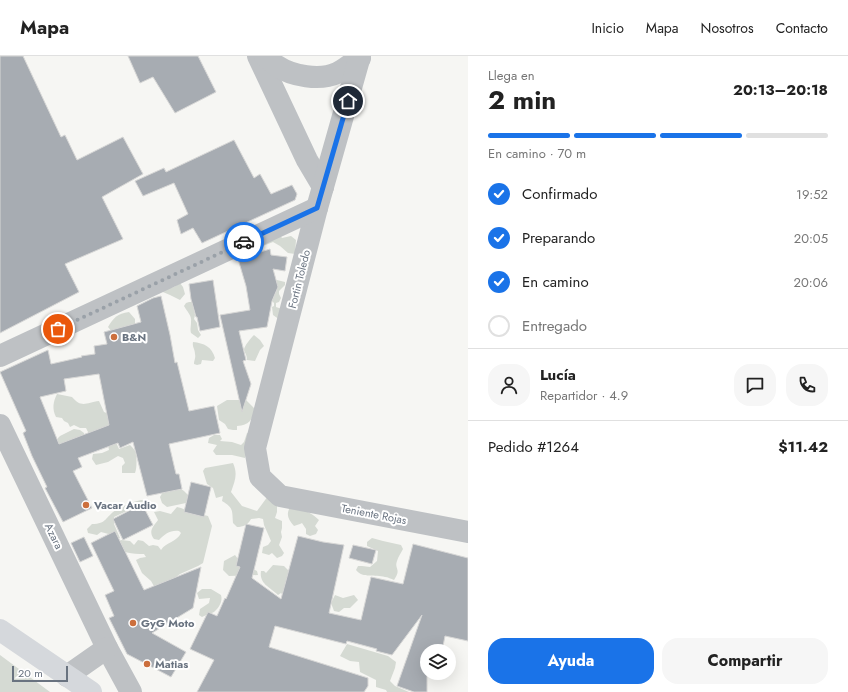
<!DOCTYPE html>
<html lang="es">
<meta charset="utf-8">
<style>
:root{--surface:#fff;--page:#f6f6f6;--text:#222;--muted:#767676;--line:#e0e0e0;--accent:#1a73e8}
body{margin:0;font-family:Jost,sans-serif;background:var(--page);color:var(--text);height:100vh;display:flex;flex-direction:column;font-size:15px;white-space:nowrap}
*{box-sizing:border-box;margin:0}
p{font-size:13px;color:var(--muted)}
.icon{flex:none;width:22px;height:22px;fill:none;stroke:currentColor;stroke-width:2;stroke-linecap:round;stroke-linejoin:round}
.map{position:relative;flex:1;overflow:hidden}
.details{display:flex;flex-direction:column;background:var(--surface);width:380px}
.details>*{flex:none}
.controls{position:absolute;left:420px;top:588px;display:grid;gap:8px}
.controls a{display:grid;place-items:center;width:36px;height:36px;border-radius:50%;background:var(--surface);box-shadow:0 4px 16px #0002;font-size:20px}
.scale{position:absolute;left:12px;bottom:10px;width:56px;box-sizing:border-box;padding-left:4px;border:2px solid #697380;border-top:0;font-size:11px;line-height:14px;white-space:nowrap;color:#697380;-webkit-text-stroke:3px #fff;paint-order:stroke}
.pin{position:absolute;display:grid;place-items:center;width:34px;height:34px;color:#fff;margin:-17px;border:2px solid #fff;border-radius:50%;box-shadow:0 1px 4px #0007}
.courier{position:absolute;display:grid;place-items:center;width:40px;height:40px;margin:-20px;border:3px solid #1a73e8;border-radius:50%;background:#fff;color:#222;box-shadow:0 1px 5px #0007}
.headline em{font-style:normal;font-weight:700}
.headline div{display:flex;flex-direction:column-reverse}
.headline{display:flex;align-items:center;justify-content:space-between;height:68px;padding:0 20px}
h1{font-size:26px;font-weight:700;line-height:30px}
.bar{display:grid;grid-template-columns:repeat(4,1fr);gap:6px 4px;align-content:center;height:48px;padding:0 20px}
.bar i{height:5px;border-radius:3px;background:var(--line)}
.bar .active{background:var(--accent)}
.bar p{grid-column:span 4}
.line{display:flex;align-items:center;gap:10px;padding:0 20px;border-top:1px solid var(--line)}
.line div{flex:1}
.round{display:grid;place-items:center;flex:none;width:42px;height:42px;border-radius:16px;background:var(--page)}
ol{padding:0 20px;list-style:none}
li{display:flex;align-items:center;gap:12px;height:44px}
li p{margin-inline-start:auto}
li .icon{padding:4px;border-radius:50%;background:var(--accent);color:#fff;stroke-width:4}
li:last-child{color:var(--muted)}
li i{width:22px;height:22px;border:2px solid var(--line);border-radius:50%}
.button{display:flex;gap:8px;margin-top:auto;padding:8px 20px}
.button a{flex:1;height:46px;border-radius:16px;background:var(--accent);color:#fff;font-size:16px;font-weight:700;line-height:46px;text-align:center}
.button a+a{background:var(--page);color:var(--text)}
header{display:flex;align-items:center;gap:24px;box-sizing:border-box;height:56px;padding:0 20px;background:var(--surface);border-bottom:1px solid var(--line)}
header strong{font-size:19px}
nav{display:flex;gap:22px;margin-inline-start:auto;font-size:14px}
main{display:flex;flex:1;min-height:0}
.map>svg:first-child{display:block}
.green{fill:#d5dad3}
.building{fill:#a7acb2;stroke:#d7d7d6;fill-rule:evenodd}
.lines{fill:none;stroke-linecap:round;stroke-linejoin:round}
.minor{stroke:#bec1c4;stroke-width:22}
.major{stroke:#d5d8dc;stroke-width:22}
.done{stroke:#9aa1a8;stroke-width:4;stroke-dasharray:0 7.2}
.route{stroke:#1a73e8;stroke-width:5}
.poi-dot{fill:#cc6f3d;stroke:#fff;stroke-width:1.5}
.labels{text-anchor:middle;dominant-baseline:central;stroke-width:4;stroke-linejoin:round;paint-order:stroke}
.street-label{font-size:11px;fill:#697380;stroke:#fff}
.poi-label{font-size:11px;font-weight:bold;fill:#697380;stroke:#fff;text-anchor:start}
</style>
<header>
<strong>Mapa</strong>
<nav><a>Inicio</a><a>Mapa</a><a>Nosotros</a><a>Contacto</a></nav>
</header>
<main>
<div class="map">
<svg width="468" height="636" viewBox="0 0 468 636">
<rect width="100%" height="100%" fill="#f6f6f3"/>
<!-- green -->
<g class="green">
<path d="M278 176 282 182 291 180 296 184 295 198 288 197 280 190 273 186 263 190 251 185Z"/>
<path d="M277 224 285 226V229L279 235V238L281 242 279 246 276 247V251L282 253 280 264 273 259 272 251 274 250V247L272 245 277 234 274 228Z"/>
<path d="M180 227 183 231 185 238 180 244 170 239 158 234 174 231Z"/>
<path d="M189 246H192L195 259 194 263 197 267 198 274 201 279 198 282 191 277C190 273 191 271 191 266 192 259 187 256 184 250L186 247Z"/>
<path d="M129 256 135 263V269L112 276 108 271C114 261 117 258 129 256Z"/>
<path d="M254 279 260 284 264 290 260 294 255 305 247 304C247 299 245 297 244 294 244 290 251 282 254 279Z"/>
<path d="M193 286C204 287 212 291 215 302L213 305 202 304 201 308 197 309 194 308C194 304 196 302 195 298 195 293 192 291 193 286Z"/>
<path d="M57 338 72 341C82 353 87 346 99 345L104 356 109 358 116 367 89 378 86 372H80L74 369 70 371 68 367 64 365 62 362 56 361C52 353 53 346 57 338Z"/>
<path d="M227 344H246L256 354C251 364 250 369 237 370V374H233L228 373 225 368 219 364 217 350Z"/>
<path d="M74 373 80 374 84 377V387L76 394 56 387 58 382 60 380Z"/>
<path d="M247 377H252L245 402 232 399H216L213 395 217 389 208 387 209 382 214 379H220L222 383 220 385 232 386 241 389 244 386Z"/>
<path d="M114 382 119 393 130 389C131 390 135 394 135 395 137 400 137 412 135 417H122V410L125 407 123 402 118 400 108 406 96 409 92 403 93 398 102 397 109 394 107 384Z"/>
<path d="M233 407C238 418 235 425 231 436L242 450 257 455 268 440 277 445V456L275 462 282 465V472L281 476 282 481 279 489 284 497 282 500 277 502 272 497 269 499 262 497 263 491 268 489 271 485 264 469 263 463 259 462 251 463C248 469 243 471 237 471L233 467C232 455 234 452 222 445L223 440 216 442 213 432 207 428 203 415 205 412Z"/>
<path d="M177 430 184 435 190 441 186 447 167 451 162 447 160 441 164 434Z"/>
<path d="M141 444H145L146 446 114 461V468L120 482 118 483 116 480 101 476 97 479 88 477 87 473 92 468C107 468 105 461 116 454 124 449 132 446 141 444Z"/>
<path d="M291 449C301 453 311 456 319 464L315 470 318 474 316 478 310 480 306 478V473L302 467 300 468 294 470C287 462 286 458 291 449Z"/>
<path d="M177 451 181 452 188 455 208 460 212 470 203 507 198 510 180 518 161 532H155L151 525 142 517 136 504 140 502 146 501 144 498C132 498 122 496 111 492L121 484 130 485 134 489 138 484 143 485 149 490 153 489 158 490 161 494C166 486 177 486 181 477L179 475C170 474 165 478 159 484L154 483C148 475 153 471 158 464L154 456 160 455 171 458Z"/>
<path d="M372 482 383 485 401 489 403 493C401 497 398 501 397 505 394 513 402 513 394 524 391 523 388 521 385 521 375 518 363 523 356 514L358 510H362L370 511 377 505 378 495 367 490V486Z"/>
<path d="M235 499 241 507 257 515 258 519 229 520 223 514 224 505Z"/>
<path d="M273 509 284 510 293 519 287 544 281 537 278 539C270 531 259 528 261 515H264L266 517Z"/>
<path d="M202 533H211L221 539C223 545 219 552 214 556 211 558 205 559 202 561L199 559 200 553 209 547 210 542 199 543 197 537Z"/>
<path d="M335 539 343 542 354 539 358 544 350 552H344L339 556 334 555 331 547Z"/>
<path d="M347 588 388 600 396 606 395 612 390 625 395 630 409 636H387L386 634 376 631V624L360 616 359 606 350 605 340 600Z"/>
<path d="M0 599 50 636H0Z"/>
</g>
<!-- building -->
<g class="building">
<path d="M0 0H23L61 81 65 79 77 104 123 81 143 118 102 141 123 183 65 208 79 236 0 277Z"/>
<path d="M128 0H198L216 36 175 57 153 21 140 27Z"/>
<path d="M234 84 254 122 260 118 271 138 292 129 297 138 295 144 202 187 193 172 181 178 177 164 188 158 174 127 143 140 135 125 164 112 166 116Z"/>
<path d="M270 193 271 199 287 201 285 215 273 213 278 231 272 245 267 271 239 275 246 304 243 305 251 328 242 356 220 259 250 254 246 230 238 203Z"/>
<path d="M213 224 220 271 200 275 197 261H196L191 243 189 228Z"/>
<path d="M161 240 170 279 175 307 177 306 189 355 214 350 220 377 169 388 176 418H179L182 433 147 440 133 386 120 392 118 387 78 402 82 411 73 415 92 452 63 466 45 432 47 431 32 400 23 377 26 375 0 316 48 294 51 308 82 301 81 300 95 298 94 290 107 288 104 276 141 266 137 250 153 242ZM99 318 109 369 59 388 40 341 66 335 64 323Z"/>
<path d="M191 426 211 431 204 461 184 456Z"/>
<path d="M142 448 153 469 123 484 113 463Z"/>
<path d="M246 468 264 472 252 522 281 543 298 480 323 486 344 489 329 557 361 564 371 521 403 528 413 488 468 502V585L445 580 442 595H427V636H414L397 630 422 559 392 599 376 595 377 593 347 585 346 588 275 570 269 591 368 622V630L364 636H197L214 604 190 593 208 556 217 560 225 542 226 543 240 511 236 510Z"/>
<path d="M115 475 144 534 201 511 193 552 152 577 186 596 171 621 127 598 109 562 114 560 105 539 114 535 91 487Z"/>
<path d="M84 481 93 500 80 506 71 487Z"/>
<path d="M353 489 376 494 372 508 349 502Z"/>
</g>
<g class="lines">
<!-- minor -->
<g class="minor">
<path d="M258 0 307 104 323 131"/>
<path d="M265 0C269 3 273 7 277 10 292 20 320 25 337 17 345 13 352 7 360 2"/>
<path d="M360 0 317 152 255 392 260 421 280 440 468 476"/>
<path d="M0 300 317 152"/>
<path d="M0 369 107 592 131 636"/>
<path d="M67 620 107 592"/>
</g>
<!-- major -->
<path class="major" d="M0 574 91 636"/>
</g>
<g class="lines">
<!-- done -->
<path class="done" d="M58 273 244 186"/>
<!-- route -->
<path class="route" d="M244 186 317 152 348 45"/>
</g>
<!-- markers -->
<g class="poi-dot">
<circle cx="114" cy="281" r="4"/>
<circle cx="86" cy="449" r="4"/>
<circle cx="133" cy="567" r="4"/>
<circle cx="147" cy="608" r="4"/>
</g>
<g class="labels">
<!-- street labels -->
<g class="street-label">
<text transform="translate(299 223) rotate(-76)">Fortin Toledo</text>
<text transform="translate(374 458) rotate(11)">Teniente Rojas</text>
<text transform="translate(54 480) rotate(64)">Azara</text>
</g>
<!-- poi labels -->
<g class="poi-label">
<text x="122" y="281">B&amp;N</text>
<text x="94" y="449">Vacar Audio</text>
<text x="141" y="567">GyG Moto</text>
<text x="155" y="608">Matias</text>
</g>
</g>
</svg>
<div class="controls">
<a><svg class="icon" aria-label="layers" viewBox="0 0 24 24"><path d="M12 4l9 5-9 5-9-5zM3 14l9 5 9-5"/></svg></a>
</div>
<div class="scale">20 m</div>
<div class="pin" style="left:58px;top:273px;background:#ea580c"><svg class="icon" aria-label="bag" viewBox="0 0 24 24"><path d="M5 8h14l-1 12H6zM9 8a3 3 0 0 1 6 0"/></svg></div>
<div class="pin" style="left:348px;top:45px;background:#1f2937"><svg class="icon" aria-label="home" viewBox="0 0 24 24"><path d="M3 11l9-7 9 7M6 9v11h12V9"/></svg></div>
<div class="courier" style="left:244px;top:186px"><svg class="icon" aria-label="car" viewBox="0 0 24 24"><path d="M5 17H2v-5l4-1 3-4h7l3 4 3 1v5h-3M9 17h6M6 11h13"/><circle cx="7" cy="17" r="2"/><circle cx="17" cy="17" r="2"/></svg></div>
</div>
<section class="details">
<div class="headline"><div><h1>2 min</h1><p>Llega en</p></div><em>20:13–20:18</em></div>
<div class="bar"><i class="active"></i><i class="active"></i><i class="active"></i><i></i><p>En camino · 70 m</p></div>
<ol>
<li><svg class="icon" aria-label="check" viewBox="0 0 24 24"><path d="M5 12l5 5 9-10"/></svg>Confirmado<p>19:52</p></li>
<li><svg class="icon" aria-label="check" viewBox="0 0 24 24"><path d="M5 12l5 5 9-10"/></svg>Preparando<p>20:05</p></li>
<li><svg class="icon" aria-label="check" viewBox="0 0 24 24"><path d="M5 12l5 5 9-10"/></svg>En camino<p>20:06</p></li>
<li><i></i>Entregado</li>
</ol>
<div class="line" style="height:72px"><a class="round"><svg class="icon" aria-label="person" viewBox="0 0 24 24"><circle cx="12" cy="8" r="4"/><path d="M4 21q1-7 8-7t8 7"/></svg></a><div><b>Lucía</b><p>Repartidor · 4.9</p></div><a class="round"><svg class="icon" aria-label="chat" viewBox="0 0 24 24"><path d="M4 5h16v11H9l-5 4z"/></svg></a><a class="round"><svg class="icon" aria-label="phone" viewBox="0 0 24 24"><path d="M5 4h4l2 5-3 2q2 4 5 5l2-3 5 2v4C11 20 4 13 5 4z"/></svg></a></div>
<div class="line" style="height:52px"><div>Pedido #1264</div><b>$11.42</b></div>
<div class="button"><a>Ayuda</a><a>Compartir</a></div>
</section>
</main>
